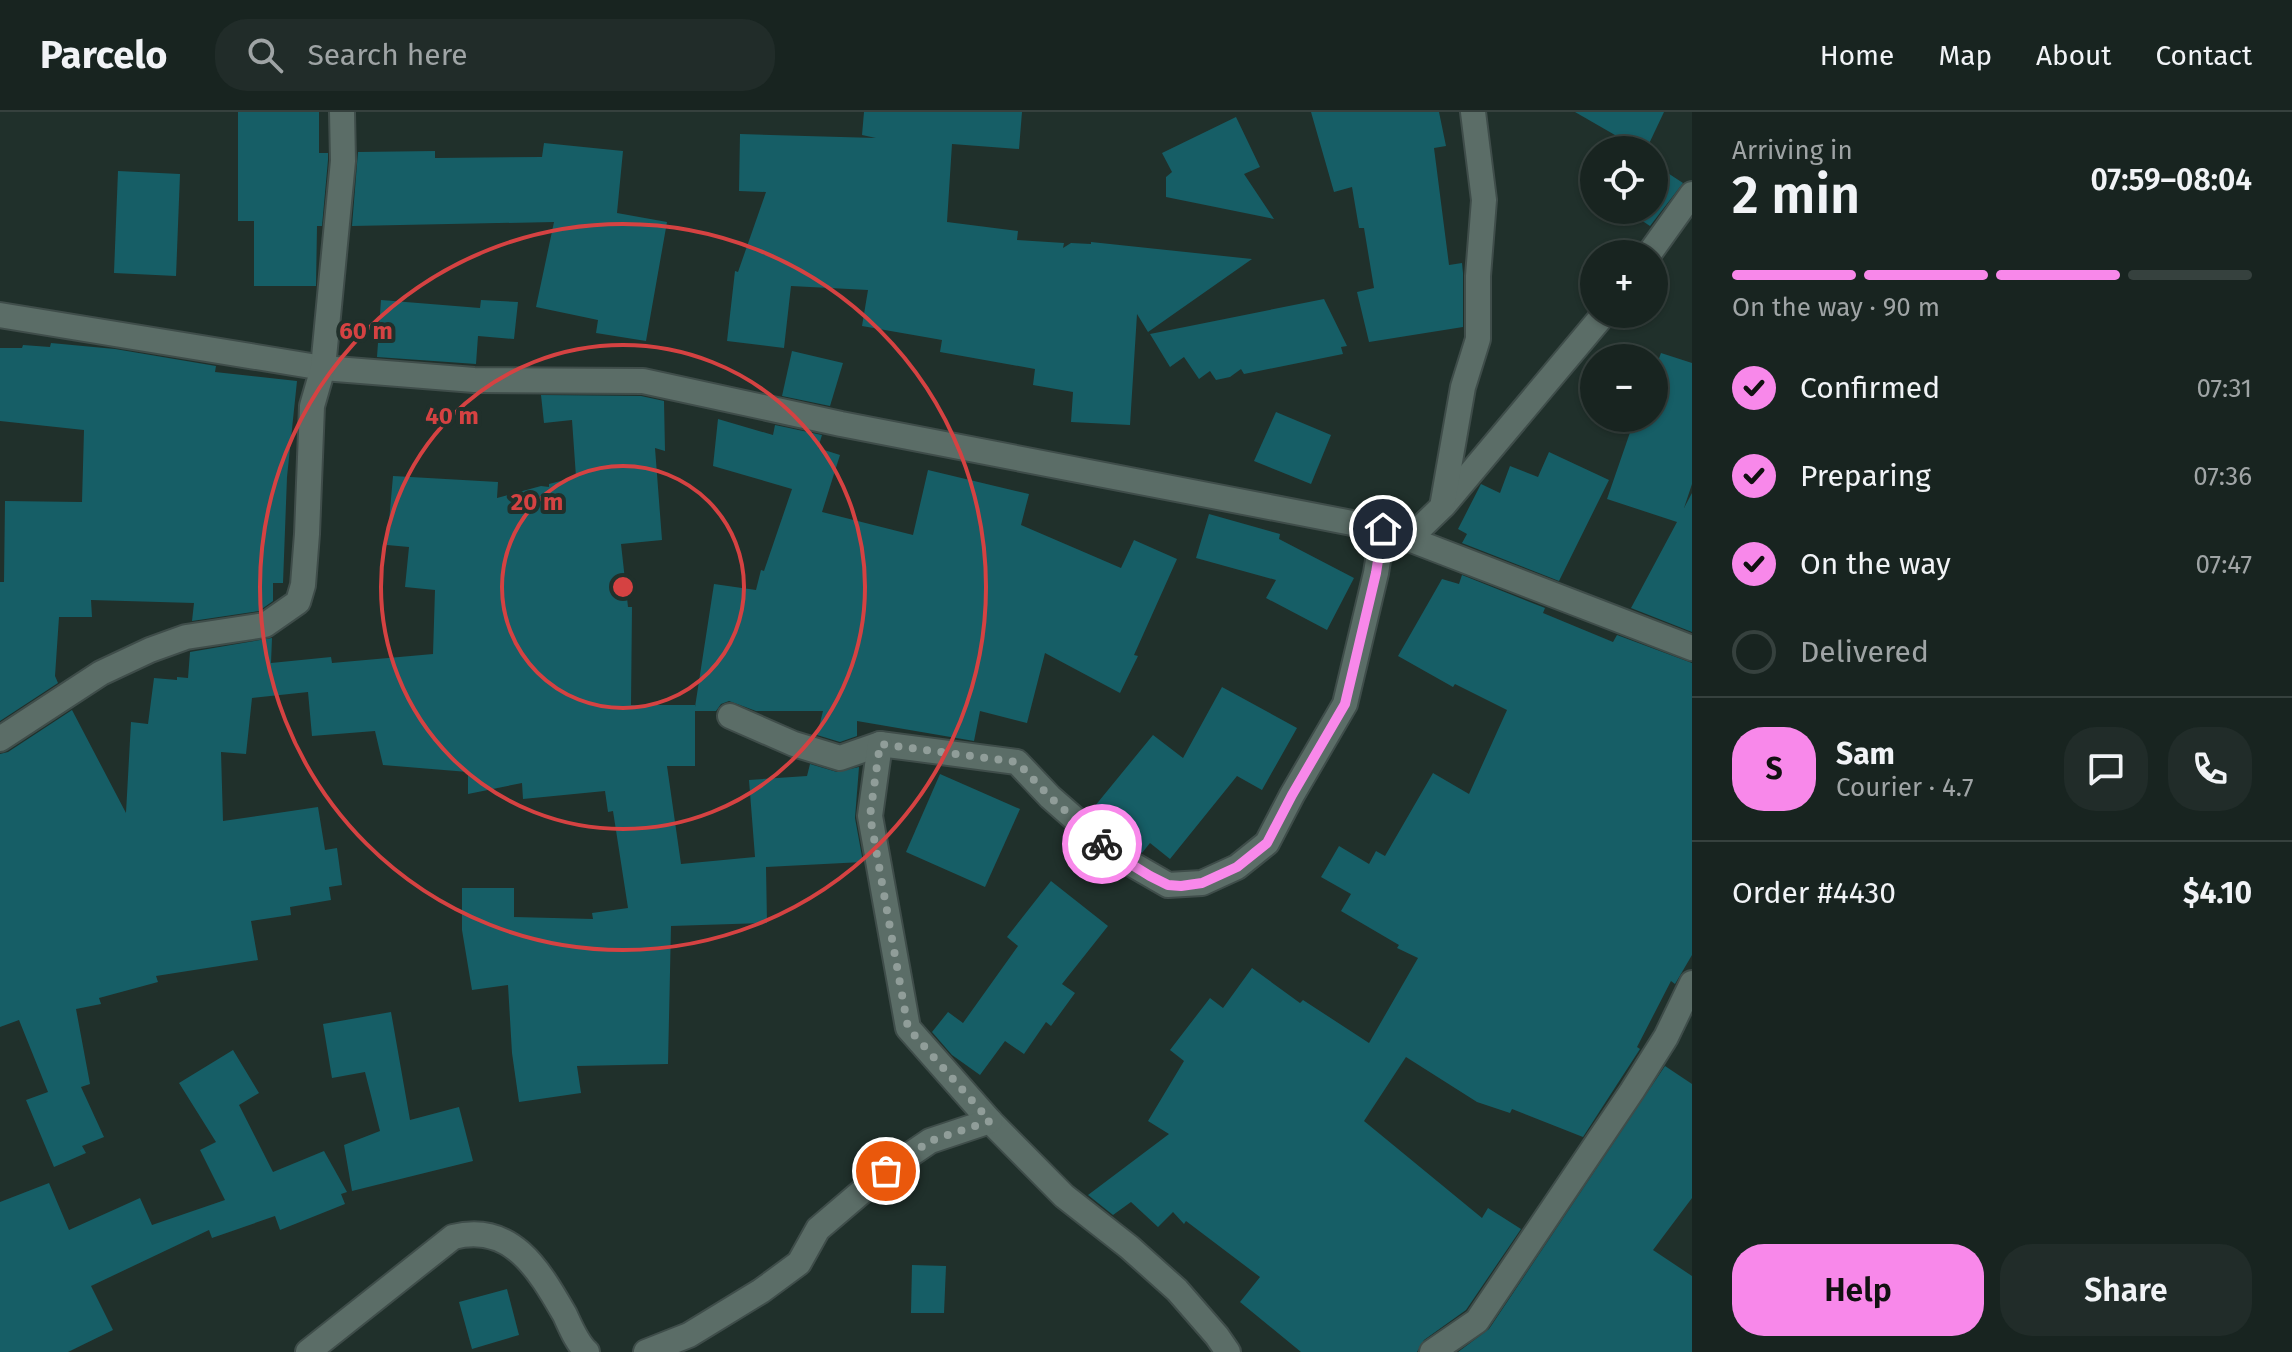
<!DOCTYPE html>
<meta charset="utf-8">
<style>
:root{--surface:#182420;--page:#212c29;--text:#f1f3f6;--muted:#9fa4a5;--line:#36413e;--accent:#f888ea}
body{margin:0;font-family:"Fira Sans",sans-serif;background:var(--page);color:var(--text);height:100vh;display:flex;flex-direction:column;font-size:30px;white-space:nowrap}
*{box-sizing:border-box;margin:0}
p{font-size:26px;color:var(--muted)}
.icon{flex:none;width:44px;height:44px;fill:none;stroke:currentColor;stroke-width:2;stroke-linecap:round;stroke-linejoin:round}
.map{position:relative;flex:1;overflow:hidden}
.drawer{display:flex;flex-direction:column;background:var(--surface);width:600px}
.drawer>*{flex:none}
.tools{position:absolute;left:1580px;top:24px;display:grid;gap:16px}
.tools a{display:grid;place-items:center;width:88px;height:88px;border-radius:50%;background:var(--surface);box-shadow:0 2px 6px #0004,0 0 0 2px var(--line);font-size:40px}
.pin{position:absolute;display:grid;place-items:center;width:68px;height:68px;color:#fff;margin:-34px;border:4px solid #fff;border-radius:50%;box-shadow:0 2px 8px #0007}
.courier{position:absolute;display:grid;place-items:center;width:80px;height:80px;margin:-40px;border:6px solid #f888ea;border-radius:50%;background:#fff;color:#222;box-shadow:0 2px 10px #0007}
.headline em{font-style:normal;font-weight:600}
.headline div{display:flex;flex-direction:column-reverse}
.headline{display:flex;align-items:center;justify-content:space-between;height:136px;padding:0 40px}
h1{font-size:52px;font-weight:600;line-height:60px}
.bar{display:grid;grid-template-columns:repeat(4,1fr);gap:12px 8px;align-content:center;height:96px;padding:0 40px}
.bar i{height:10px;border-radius:6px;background:var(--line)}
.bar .current{background:var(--accent)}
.bar p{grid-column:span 4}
.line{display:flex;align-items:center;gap:20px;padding:0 40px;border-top:2px solid var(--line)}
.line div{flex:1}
.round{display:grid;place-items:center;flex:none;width:84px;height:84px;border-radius:32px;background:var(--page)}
ol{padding:0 40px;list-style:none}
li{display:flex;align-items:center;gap:24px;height:88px}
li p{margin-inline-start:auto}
li .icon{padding:8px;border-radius:50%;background:var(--accent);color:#111;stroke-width:4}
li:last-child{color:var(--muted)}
li i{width:44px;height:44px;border:4px solid var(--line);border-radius:50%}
.button{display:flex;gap:16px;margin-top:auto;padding:16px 40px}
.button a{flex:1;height:92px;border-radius:32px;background:var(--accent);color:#111;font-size:32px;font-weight:600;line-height:92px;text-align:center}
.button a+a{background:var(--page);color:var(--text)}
header{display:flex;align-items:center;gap:48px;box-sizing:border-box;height:112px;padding:0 40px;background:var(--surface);border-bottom:2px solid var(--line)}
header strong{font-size:38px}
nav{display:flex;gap:44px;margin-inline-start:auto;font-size:28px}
.search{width:560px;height:72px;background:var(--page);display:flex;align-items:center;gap:20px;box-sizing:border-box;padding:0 28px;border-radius:32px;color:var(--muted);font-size:30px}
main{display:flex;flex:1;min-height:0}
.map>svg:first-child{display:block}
.building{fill:#165e66}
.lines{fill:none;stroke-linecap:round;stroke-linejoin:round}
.minor-casing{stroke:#3f4d4a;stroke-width:28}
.minor{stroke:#5b6d67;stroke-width:24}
.done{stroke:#909d99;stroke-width:8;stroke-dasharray:0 14.4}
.route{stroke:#f888ea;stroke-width:10}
.ring{fill:none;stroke:#d54242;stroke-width:4}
.centre{fill:#d54242;stroke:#20302b;stroke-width:4}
.ring-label{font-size:24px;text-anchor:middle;font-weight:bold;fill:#d54242;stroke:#20302b;stroke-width:8;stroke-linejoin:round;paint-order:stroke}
</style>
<header>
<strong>Parcelo</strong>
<div class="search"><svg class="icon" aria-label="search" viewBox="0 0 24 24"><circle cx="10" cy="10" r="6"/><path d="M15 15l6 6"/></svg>Search here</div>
<nav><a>Home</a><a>Map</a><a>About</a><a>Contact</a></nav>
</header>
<main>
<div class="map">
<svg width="1692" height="1240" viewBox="0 0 1692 1240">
<rect width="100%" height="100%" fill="#20302b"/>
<!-- building -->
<g class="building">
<path d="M238 0H319V41H328V48L322 114H317L316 174H254V109H238Z"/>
<path d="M864 0H1022L1019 37 952 32 947 110 1018 119 1017 128 1064 131 1063 136 1071 131 1091 132V130L1252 147 1148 220 1137 202 1130 313 1071 310 1073 280 1033 273 1035 257 940 240 942 228 862 214 868 178 791 174 784 236 727 229 735 159 738 160 766 80 739 79 740 22 876 26 862 23Z"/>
<path d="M1311 0H1439L1446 34 1434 36 1449 153 1462 151 1463 161V215L1369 230 1357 180 1374 176 1364 116H1359L1352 75 1334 80Z"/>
<path d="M1575 0H1664L1646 38H1641Z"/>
<path d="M1236 5 1260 55 1244 62 1274 107 1166 85V65L1172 60 1162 41Z"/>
<path d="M544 31 623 39 617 101 667 110 646 229 596 221 598 208 536 195 554 110 352 114 358 40 435 39V46L542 45Z"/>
<path d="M1654 52 1683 71 1650 114 1626 98H1654Z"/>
<path d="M118 59 180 62 176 164 114 161Z"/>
<path d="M1324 187 1347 234 1341 235 1343 242 1244 262 1241 257 1230 265 1216 268 1210 259 1199 267 1184 245 1170 255 1150 222Z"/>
<path d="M381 188 480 196 481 188 518 190 514 227 478 224 476 252 377 245Z"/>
<path d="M51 231 115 237 216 254 215 260 297 269 287 365 283 471H273V489L259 499 192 509 194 491 91 488 92 505H59L55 564 58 571 0 609V470H4L5 389 82 390 84 318 0 309V236H22L23 233 50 235Z"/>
<path d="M792 239 843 251 830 294 782 284Z"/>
<path d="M1661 241 1692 251V372L1684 396 1692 381V520L1631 496 1677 410 1607 387 1635 306H1654V260Z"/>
<path d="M541 283 641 284 664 289 665 339 655 336 662 428 621 432 628 495H632L631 593H695V595L714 472 756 478 761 458 764 459 792 377 713 354 718 307 773 323 775 313 822 323 818 336 840 343 822 400 913 423 928 358 1029 382 1021 413 1121 456 1134 428 1177 447 1134 543 1138 544 1120 581 1045 541 1027 611 980 599 974 629 857 609V624L840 630 817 623 823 599H756L729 589 721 592 716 599H695V654H667L681 752 755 745 749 668 807 664 810 652 837 660 859 655 855 706 863 750 766 755 767 811 671 814 668 952 577 954 581 981 519 990 512 941 508 873 472 878 462 818V776H514V805L593 807 592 801 628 796 613 699 608 700 605 679 523 687 522 671 468 682V660L383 653 375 619 312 624 308 580 252 586 246 642 221 640 223 709 318 695 325 738 337 736 342 773 329 775 331 788 290 795 291 803 251 809 258 848 156 864 158 870 99 886 101 892 76 897 90 972 81 975 104 1025 82 1034 86 1041 54 1055 26 988 48 980 19 908 0 915V642L8 640 72 598 126 701 131 610 148 612 154 566 177 568V565L188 566 190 540 272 526 271 551 331 545 332 551 433 542 435 478 405 475 409 435 387 433 393 364 498 370 497 386 541 374 549 375V372L576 365 572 308 544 311Z"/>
<path d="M1276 300 1331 323 1311 372 1254 349Z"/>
<path d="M1549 340 1609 368 1559 469 1462 431 1467 422 1458 417 1481 372 1500 381 1510 354 1538 365Z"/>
<path d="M1209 402 1280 422 1279 427 1354 466 1327 518 1266 486 1276 468 1196 446Z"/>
<path d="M1462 463 1545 496 1543 501 1613 530 1617 523 1692 551V843L1675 872 1671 869 1637 935 1640 937 1583 1025 1512 997 1510 1001 1477 990 1406 945 1364 1009 1482 1106 1488 1096 1521 1117 1466 1198 1424 1228 1417 1240H1301L1240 1190 1260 1165 1186 1109 1184 1112 1173 1100 1158 1115 1131 1090 1113 1103 1088 1083 1169 1022 1148 1009 1184 949 1170 938 1210 886 1223 896 1252 856 1300 891 1303 888 1369 931 1418 846 1397 836 1399 833 1341 799 1351 782 1321 765 1339 734 1369 752 1376 739 1385 744 1433 661 1469 682 1507 598 1455 572 1453 575 1398 544 1442 467 1459 472Z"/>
<path d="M1222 575 1297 616 1262 678 1237 664 1170 747 1150 731 1142 741 1125 731 1090 700 1153 623 1183 646Z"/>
<path d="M940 662 1020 697 985 775 906 740Z"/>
<path d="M1051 769 1108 814 1062 872 1075 881 1051 914 1046 910 1024 942 1005 929 980 963 952 943 932 920 948 900 963 911 1018 834 1007 825Z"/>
<path d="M391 900 410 1008 459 995 473 1049 352 1079 344 1033 380 1019 365 960 332 966 323 912Z"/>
<path d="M233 938 259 981 239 993 273 1060 324 1039 347 1080 341 1082 345 1092 280 1118 275 1104 212 1126 209 1118 91 1174 113 1218 68 1240H0V1090L49 1071 69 1118 140 1086 152 1113 225 1088 200 1038 216 1030 179 971Z"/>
<path d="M1665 954 1692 972V1086L1653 1138 1692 1164V1240H1458L1489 1217Z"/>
<path d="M912 1153 946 1154 944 1201H911Z"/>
<path d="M507 1177 519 1223 472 1237 459 1190Z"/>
</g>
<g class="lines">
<defs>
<g id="minor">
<path d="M1649 142 1692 82"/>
<path d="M0 203 323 256 474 268 643 269 841 312 1383 417 1692 536"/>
<path d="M1444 393 1604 202"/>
<path d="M1409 427 1442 395 1463 275 1478 227V164L1484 88 1473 0"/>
<path d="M730 604 794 632 840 646 880 632 1017 650 1050 685 1116 743 1168 773 1202 771 1237 755 1267 731 1292 683 1345 592 1376 461 1383 417"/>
<path d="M0 627 101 561 150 538 186 525 265 513 298 490 303 473 307 422 312 294 323 256 343 49 342 0"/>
<path d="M880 632 870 704 908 916 990 1009 1064 1084 1129 1135 1177 1178 1217 1224 1228 1240"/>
<path d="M308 1240 453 1125C512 1110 539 1158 565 1203 571 1216 577 1231 587 1240"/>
<path d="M646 1240 689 1223 761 1179 799 1151 818 1117 886 1059 930 1029 990 1009"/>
<path d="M1432 1240 1477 1209 1632 979 1666 925 1692 871"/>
</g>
</defs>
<!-- minor casing -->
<use href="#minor" class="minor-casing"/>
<!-- minor -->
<use href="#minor" class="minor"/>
</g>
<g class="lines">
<!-- done -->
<path class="done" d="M886 1059 930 1029 990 1009 908 916 870 704 880 632 1017 650 1050 685 1102 732"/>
<!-- route -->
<path class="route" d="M1102 732 1116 743 1150 764 1168 773 1181 774 1202 771 1237 755 1267 731 1292 683 1345 592 1376 461 1383 417"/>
</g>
<!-- distance rings -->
<g class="ring">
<circle cx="623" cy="475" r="121"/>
<circle cx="623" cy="475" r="242"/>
<circle cx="623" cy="475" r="363"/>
</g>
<circle cx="623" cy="475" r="12" class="centre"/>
<g class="ring-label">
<text x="366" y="227">60 m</text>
<text x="452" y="312">40 m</text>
<text x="537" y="398">20 m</text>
</g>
</svg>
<div class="tools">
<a><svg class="icon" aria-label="locate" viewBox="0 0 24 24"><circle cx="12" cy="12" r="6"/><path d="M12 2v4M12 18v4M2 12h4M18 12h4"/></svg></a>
<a>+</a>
<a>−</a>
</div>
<div class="pin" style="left:886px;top:1059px;background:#ea580c"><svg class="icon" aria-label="bag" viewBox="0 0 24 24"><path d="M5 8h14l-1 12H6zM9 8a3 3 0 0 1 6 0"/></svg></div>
<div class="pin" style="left:1383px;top:417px;background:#1f2937"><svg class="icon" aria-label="home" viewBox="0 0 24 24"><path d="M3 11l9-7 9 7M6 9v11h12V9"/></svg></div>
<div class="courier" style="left:1102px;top:732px"><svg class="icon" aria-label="bike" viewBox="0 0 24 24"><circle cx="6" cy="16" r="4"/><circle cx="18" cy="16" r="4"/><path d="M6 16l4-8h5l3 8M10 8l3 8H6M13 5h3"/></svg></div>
</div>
<section class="drawer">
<div class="headline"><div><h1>2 min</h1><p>Arriving in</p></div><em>07:59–08:04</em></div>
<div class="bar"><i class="current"></i><i class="current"></i><i class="current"></i><i></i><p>On the way · 90 m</p></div>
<ol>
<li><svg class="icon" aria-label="check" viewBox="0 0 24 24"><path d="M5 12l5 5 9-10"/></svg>Confirmed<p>07:31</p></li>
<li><svg class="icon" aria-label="check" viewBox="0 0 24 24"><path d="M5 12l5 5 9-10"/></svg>Preparing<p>07:36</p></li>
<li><svg class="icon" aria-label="check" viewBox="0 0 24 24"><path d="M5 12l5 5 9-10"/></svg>On the way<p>07:47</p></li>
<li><i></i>Delivered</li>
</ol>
<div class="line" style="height:144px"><b class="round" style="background:var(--accent);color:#111">S</b><div><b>Sam</b><p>Courier · 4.7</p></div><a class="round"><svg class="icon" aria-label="chat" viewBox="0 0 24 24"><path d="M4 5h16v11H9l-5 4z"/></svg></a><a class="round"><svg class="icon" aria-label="phone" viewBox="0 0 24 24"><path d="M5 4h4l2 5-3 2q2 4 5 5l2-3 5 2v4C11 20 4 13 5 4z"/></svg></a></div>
<div class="line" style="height:104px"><div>Order #4430</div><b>$4.10</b></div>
<div class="button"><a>Help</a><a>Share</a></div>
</section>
</main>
